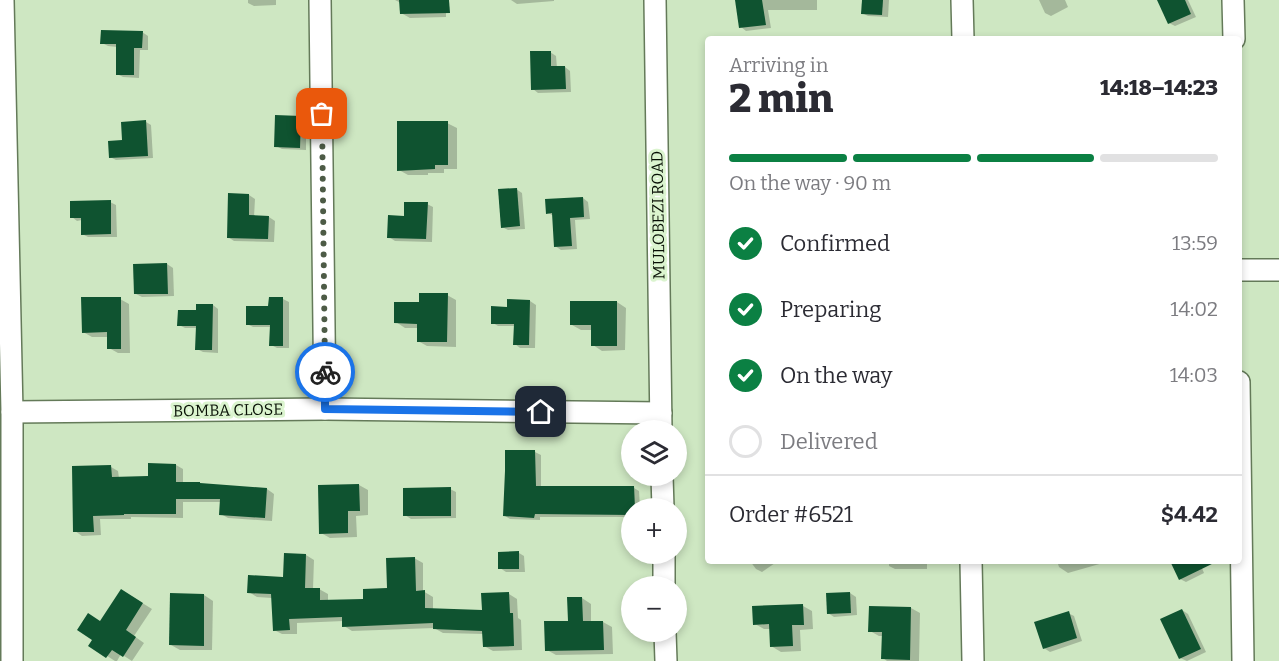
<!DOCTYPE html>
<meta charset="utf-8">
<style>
:root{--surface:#fff;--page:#f2f2f3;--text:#2b2b33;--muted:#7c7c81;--line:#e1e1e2;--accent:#0b8043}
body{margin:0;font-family:Bitter,serif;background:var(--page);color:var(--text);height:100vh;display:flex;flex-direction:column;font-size:22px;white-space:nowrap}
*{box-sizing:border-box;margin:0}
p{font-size:20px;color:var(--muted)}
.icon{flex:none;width:33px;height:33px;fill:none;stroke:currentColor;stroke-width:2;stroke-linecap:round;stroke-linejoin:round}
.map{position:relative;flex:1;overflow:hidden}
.side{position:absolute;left:705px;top:36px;width:537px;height:528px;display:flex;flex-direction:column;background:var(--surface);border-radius:6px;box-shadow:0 3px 9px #0003}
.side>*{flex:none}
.tools{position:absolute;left:621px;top:420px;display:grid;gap:12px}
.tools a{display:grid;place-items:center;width:66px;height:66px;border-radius:50%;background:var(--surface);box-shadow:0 3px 9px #0003;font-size:30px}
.pin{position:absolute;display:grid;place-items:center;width:51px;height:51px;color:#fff;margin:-26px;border-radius:12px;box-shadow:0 3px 9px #0006}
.courier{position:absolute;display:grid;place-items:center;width:60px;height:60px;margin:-30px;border:4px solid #1a73e8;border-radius:50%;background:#fff;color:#222;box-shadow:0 2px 8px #0007}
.summary em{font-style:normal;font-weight:800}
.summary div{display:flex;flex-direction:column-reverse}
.summary{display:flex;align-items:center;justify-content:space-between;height:102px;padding:0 24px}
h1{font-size:39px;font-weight:800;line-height:45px}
.bar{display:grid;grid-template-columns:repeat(4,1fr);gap:9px 6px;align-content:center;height:72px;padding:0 24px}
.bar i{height:8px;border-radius:4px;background:var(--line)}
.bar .active{background:var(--accent)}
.bar p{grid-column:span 4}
.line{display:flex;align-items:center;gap:15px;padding:0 24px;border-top:2px solid var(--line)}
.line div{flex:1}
ol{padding:0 24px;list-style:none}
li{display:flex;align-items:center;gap:18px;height:66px}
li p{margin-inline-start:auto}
li .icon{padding:6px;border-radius:50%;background:var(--accent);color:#fff;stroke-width:4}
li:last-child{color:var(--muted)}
li i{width:33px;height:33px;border:3px solid var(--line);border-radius:50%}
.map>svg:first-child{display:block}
.shadow{fill:#0003}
.building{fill:#0f5330}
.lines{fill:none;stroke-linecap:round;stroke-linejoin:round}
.minor-casing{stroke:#647a59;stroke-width:24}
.minor{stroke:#fff;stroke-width:21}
.done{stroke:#4d5b46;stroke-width:6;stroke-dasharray:0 10.8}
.route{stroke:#1a73e8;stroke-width:8}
.labels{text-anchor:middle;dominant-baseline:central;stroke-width:6;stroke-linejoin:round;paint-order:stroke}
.street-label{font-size:16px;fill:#070f04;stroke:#dbf4cf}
</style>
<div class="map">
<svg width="1279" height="661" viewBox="0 0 1279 661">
<rect width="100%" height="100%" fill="#cee7c2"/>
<!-- shadow -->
<g class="shadow">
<path d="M248 0H276V5L254 6 248 3Z"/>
<path d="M395 0H446V17L410 18 401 13V3Z"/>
<path d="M511 0H554V1L517 4Z"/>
<path d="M737 0H817V10H768L771 28 746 31 741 27Z"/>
<path d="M863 0H889L888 17 868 16 862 13Z"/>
<path d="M1039 0H1065L1068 7 1051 16 1045 13Z"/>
<path d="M1159 0H1188L1196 17 1175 26 1169 23Z"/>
<path d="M142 32 148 36V50H140L139 78 123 77 117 74V47L108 46 102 43Z"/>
<path d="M550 52 556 56 557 68 565 67 570 71 571 92 538 93 533 89Z"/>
<path d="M301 118 306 121V150L282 149 276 146Z"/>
<path d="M146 122 151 125 153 158 116 160 110 157 124 142Z"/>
<path d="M447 123 457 128V169H444V173H428V175H408L399 170Z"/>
<path d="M516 189 522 193 525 229 508 230 502 227Z"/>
<path d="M249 195 255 199 254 217H269L275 221 274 242 234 241 228 237Z"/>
<path d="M583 198 588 202 590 219 575 220 577 249 561 250 555 246 554 216 548 213Z"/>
<path d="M110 202 116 205 117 237H88L82 234V220L77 221 72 217Z"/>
<path d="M427 204 433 207 432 242 395 241 389 237 406 217Z"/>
<path d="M167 264 173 268 174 296 142 297 136 294 135 265Z"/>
<path d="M447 295 456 300V347L427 346 418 341V328H405L396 322 421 304Z"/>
<path d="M120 299 129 304 130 353H118L109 348V337H92L83 332Z"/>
<path d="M283 299 289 302V348H277L271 345V327H253L247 324Z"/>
<path d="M530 301 536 305 535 348H520L515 344V326H498L493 323 508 308Z"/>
<path d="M617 302 626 308 625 350 602 351 593 345V330H581L572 325Z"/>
<path d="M213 305 218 309V353L203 352 197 349V328H185L179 325 197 312Z"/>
<path d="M535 452 541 455V487L634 488 639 491 640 508H632V517H540V520L510 519 505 516Z"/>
<path d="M176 465 183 469V484L267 489 274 494 272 521 228 518 221 514 222 502H183V518L131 517V519H100L101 535 82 536 75 531 111 467 118 471 119 478H150Z"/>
<path d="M359 485 368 490V515L356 516 357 537 330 538 321 533Z"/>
<path d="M450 489 456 492V518L411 519 405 515Z"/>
<path d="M519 553 524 556 525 572H506L500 568Z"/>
<path d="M306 555 314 560 313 589H319L328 594V601L365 600 388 590 414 558 423 563V591L433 597V610L483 611 509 594 517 599 518 618 521 620 522 650 493 651 484 646V634L443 633 434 628 352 631 344 626V621L297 623V634H282L274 630 272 598 257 597 249 592 284 579Z"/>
<path d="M750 561H778L762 572 756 569Z"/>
<path d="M889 561H927V569H895L889 566Z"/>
<path d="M1057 561H1110L1068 573 1059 567Z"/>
<path d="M1171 561H1199L1204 573 1186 582 1180 579Z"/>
<path d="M850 593 856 597 857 615 834 617 828 613Z"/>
<path d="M204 595 213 601 212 650H180L171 645Z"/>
<path d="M131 596 152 609 134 636 144 643 132 661 121 654 117 661H115L90 645 101 623Z"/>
<path d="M582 598 591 604V622H603L612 627 613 654 556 655 547 650 569 622Z"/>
<path d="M803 606 812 611 813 629 800 630 801 651 781 652 771 646V629H764L755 624Z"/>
<path d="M911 608 920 613 919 661H887L883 658V636H879L870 631Z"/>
<path d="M1182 610 1188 614 1206 652 1187 661 1180 658Z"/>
<path d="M1068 613 1074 616 1082 641 1050 652 1044 648Z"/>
</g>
<!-- building -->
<g class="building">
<path d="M399 0H449L450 13 400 14Z"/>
<path d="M735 0H762L766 25 739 28Z"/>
<path d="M862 0H883L882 15 861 14Z"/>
<path d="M1157 0H1185L1191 14 1168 24Z"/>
<path d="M101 30 143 31 142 48H134V75H116V44H100Z"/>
<path d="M530 51H551V66H565L566 89 531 90Z"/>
<path d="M275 115 301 116 300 148 274 147Z"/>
<path d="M146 120 148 156 109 158 108 141 122 140 121 122Z"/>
<path d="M397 121H448V165H435V169L397 171Z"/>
<path d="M517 188 520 226 501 228 498 189Z"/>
<path d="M228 193 249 194V215L269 216 268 239 227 238Z"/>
<path d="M583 197 584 217 570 218 572 246 554 247 552 213 546 214 545 199Z"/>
<path d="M111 200V234L81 235V218H70V201Z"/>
<path d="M404 202H428L426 239 387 238 388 215 404 216Z"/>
<path d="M167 263 168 294H134L133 264Z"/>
<path d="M419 293H448L447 342H417V324L394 323V302H419Z"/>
<path d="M81 297H121V349H107V332L82 333Z"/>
<path d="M269 297H283V346H269L270 325H246V306H268Z"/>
<path d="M507 299 530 300 529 345H513L514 324H491V306L507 307Z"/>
<path d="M570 301H617V346H591V325H570Z"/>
<path d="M196 304H213L212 350H195L196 326H177L178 310H196Z"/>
<path d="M505 450H535L536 486H634L635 508H632V515L535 514 534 518 503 516 505 471Z"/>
<path d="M148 463 176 464V482H200V483L267 488 265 518 219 515 220 499H176V514H124V515L93 516 94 532H73L72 466 111 465 112 477 148 476Z"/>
<path d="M359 484 360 511H348V533L319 534 318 485Z"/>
<path d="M451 487V516H403V488Z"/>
<path d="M519 551V569H498V552Z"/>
<path d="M284 553 306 554 305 588H320V600L363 599V589L387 588 386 558 415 557 416 591 425 590V608L482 610 481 593 509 592 510 613H513L514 646 483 647 482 631 433 629V623L342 627V617L289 619 290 630 273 631 271 594 247 593 248 575 283 577Z"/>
<path d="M1170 561H1218L1179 580Z"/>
<path d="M121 589 143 603 126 630 136 637 123 657 112 650 106 658 88 646 92 640 77 630 88 613 100 621Z"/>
<path d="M850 592 851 613 827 614 826 593Z"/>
<path d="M170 593 204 594V646L169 645Z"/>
<path d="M567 597H582L583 621H603L604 650 545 651 544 621H568Z"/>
<path d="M803 604 804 625H792L793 646 770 647 769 624 753 625 752 606Z"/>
<path d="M869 606 911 607 910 660 881 659 882 632H868Z"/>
<path d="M1182 609 1201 649 1179 659 1160 619Z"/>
<path d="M1069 611 1077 638 1043 649 1034 622Z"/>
</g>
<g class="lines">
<defs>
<g id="minor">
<path d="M3 0 12 412V661"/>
<path d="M320 0 325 409"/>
<path d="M655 0 661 430"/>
<path d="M962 0 963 39"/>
<path d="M1233 0 1234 39"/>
<path d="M1239 270H1279"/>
<path d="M1239 382 1243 661"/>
<path d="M12 412 325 409 661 413"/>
<path d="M662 476 663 508"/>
<path d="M664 554V586"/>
<path d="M971 561 973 661"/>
<path d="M665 632 666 661"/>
</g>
</defs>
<!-- minor casing -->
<use href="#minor" class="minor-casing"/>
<!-- minor -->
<use href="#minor" class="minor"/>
</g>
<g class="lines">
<!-- done -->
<path class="done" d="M322 114 325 372"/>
<!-- route -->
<path class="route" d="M325 372V409L541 412"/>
</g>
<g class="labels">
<!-- street labels -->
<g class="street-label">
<text transform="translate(658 215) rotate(-91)">MULOBEZI ROAD</text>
<text transform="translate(228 410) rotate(-1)">BOMBA CLOSE</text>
</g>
</g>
</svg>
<div class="tools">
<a><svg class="icon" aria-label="layers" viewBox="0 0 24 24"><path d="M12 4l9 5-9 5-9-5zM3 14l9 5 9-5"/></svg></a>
<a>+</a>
<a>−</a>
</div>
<div class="pin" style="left:322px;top:114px;background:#ea580c"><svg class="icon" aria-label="bag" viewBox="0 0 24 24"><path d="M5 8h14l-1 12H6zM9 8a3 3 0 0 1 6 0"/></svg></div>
<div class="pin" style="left:541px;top:412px;background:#1f2937"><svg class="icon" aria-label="home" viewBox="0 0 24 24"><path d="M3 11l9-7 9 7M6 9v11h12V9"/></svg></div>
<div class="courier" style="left:325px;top:372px"><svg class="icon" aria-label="bike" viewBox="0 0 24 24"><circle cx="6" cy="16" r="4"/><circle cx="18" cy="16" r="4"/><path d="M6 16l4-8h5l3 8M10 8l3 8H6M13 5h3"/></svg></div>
<section class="side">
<div class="summary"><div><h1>2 min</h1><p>Arriving in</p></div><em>14:18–14:23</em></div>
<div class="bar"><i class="active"></i><i class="active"></i><i class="active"></i><i></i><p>On the way · 90 m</p></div>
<ol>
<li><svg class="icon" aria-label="check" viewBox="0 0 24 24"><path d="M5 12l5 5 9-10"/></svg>Confirmed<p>13:59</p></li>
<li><svg class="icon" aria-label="check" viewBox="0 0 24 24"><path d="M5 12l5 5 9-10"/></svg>Preparing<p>14:02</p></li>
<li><svg class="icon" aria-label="check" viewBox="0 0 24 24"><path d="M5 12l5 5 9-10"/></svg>On the way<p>14:03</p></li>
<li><i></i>Delivered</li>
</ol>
<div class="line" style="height:78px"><div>Order #6521</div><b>$4.42</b></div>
</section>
</div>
